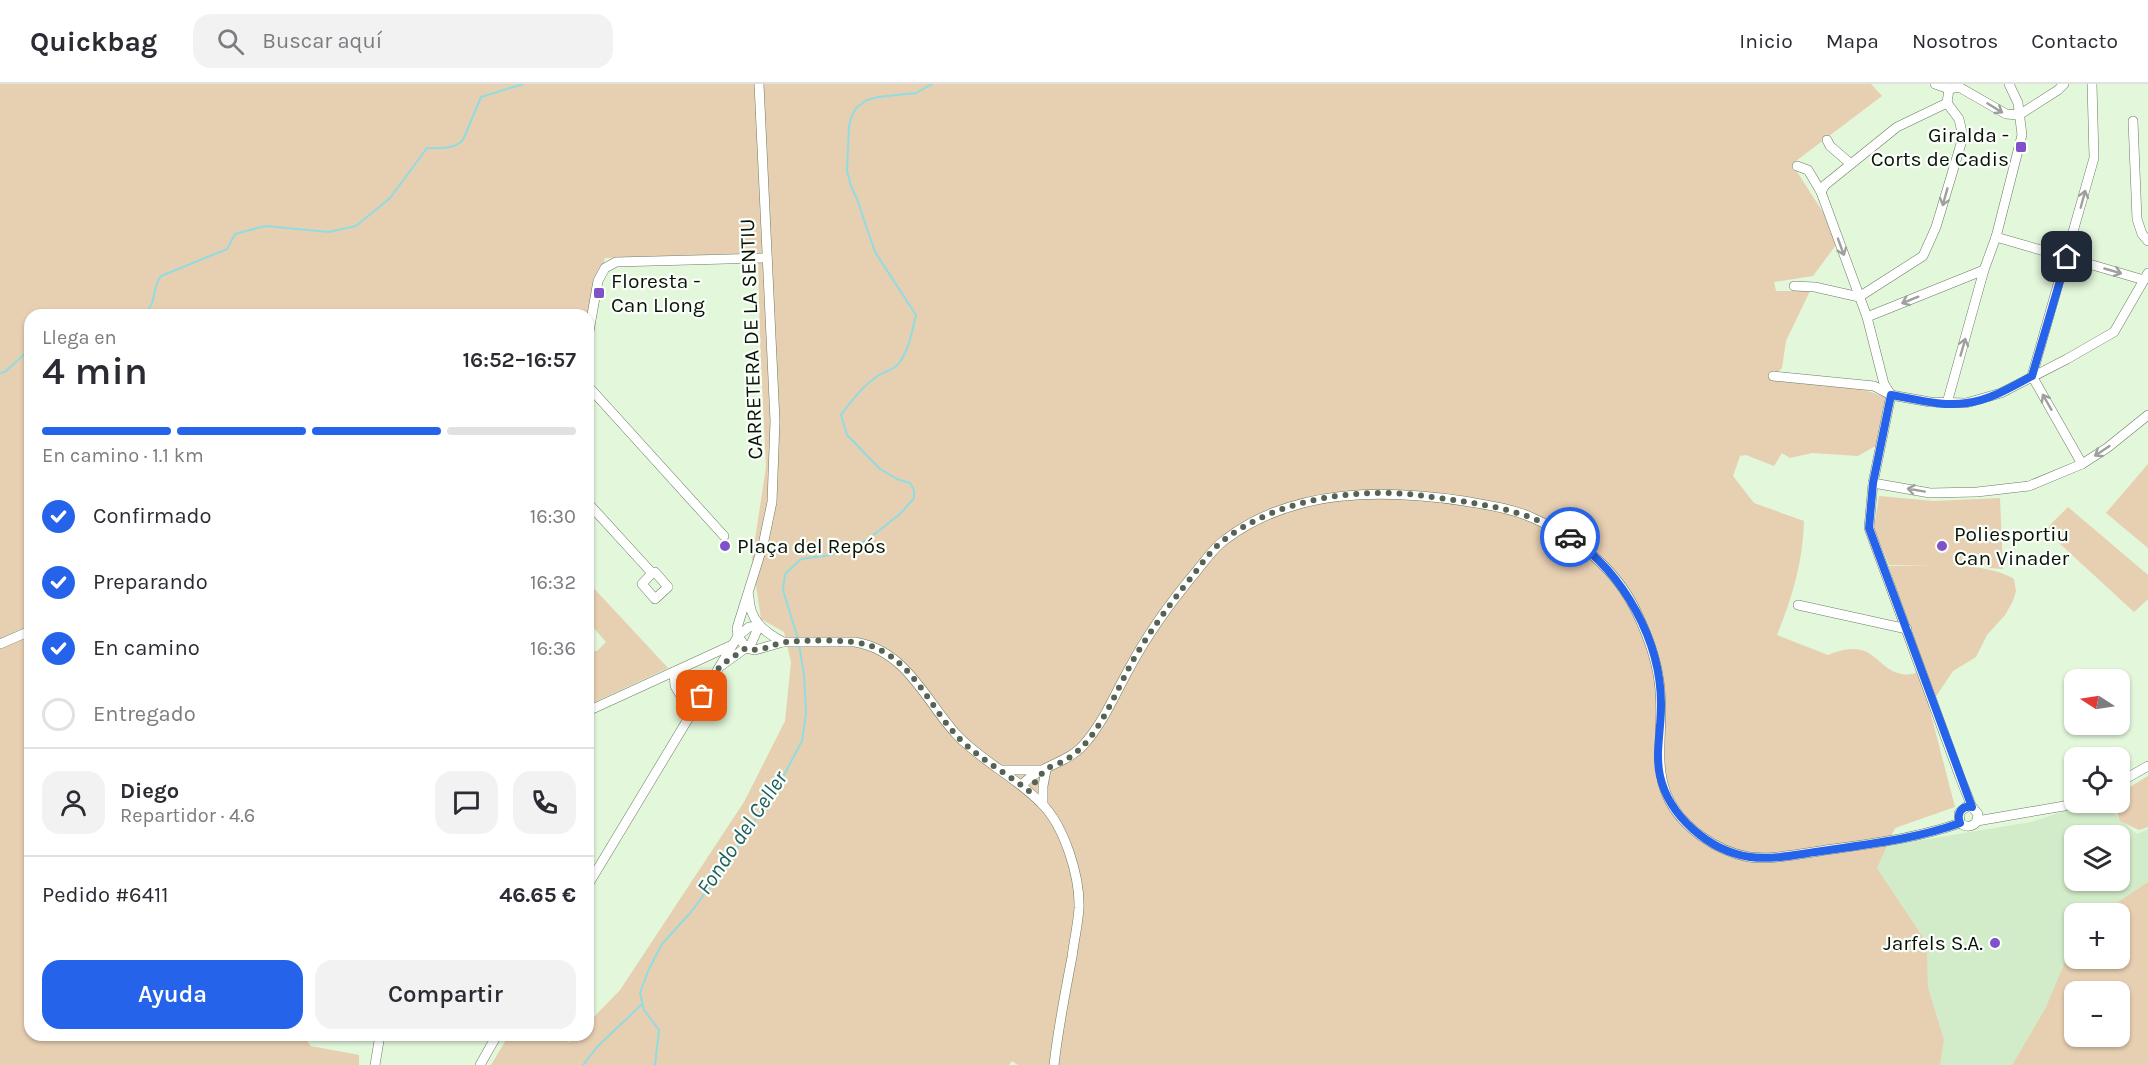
<!DOCTYPE html>
<html lang="es">
<meta charset="utf-8">
<style>
:root{--surface:#fff;--page:#f2f2f3;--text:#2b2b33;--muted:#7c7c81;--line:#e1e1e2;--accent:#2563eb}
body{margin:0;font-family:Karla,sans-serif;background:var(--page);color:var(--text);height:100vh;display:flex;flex-direction:column;font-size:22px;white-space:nowrap}
*{box-sizing:border-box;margin:0}
p{font-size:20px;color:var(--muted)}
.icon{flex:none;width:33px;height:33px;fill:none;stroke:currentColor;stroke-width:2;stroke-linecap:round;stroke-linejoin:round}
.map{position:relative;flex:1;overflow:hidden}
.side{position:absolute;left:24px;top:225px;width:570px;height:732px;display:flex;flex-direction:column;background:var(--surface);border-radius:18px;box-shadow:0 2px 4px #0004}
.side>*{flex:none}
.needle{width:39px;rotate:282deg}
.fabs{position:absolute;left:2064px;top:585px;display:grid;gap:12px}
.fabs a{display:grid;place-items:center;width:66px;height:66px;border-radius:12px;background:var(--surface);box-shadow:0 2px 4px #0004;font-size:30px}
.pin{position:absolute;display:grid;place-items:center;width:51px;height:51px;color:#fff;margin:-26px;border-radius:12px;box-shadow:0 3px 9px #0006}
.courier{position:absolute;display:grid;place-items:center;width:60px;height:60px;margin:-30px;border:4px solid #2563eb;border-radius:50%;background:#fff;color:#222;box-shadow:0 2px 8px #0007}
.summary em{font-style:normal;font-weight:600}
.summary div{display:flex;flex-direction:column-reverse}
.summary{display:flex;align-items:center;justify-content:space-between;height:102px;padding:0 18px}
h1{font-size:39px;font-weight:600;line-height:45px}
.bar{display:grid;grid-template-columns:repeat(4,1fr);gap:9px 6px;align-content:center;height:72px;padding:0 18px}
.bar i{height:8px;border-radius:4px;background:var(--line)}
.bar .on{background:var(--accent)}
.bar p{grid-column:span 4}
.line{display:flex;align-items:center;gap:15px;padding:0 18px;border-top:2px solid var(--line)}
.line div{flex:1}
.round{display:grid;place-items:center;flex:none;width:63px;height:63px;border-radius:18px;background:var(--page)}
ol{padding:0 18px;list-style:none}
li{display:flex;align-items:center;gap:18px;height:66px}
li p{margin-inline-start:auto}
li .icon{padding:6px;border-radius:50%;background:var(--accent);color:#fff;stroke-width:4}
li:last-child{color:var(--muted)}
li i{width:33px;height:33px;border:3px solid var(--line);border-radius:50%}
.cta{display:flex;gap:12px;margin-top:auto;padding:12px 18px}
.cta a{flex:1;height:69px;border-radius:18px;background:var(--accent);color:#fff;font-size:24px;font-weight:600;line-height:69px;text-align:center}
.cta a+a{background:var(--page);color:var(--text)}
header{display:flex;align-items:center;gap:36px;box-sizing:border-box;height:84px;padding:0 30px;background:var(--surface);border-bottom:2px solid var(--line)}
header strong{font-size:28px}
nav{display:flex;gap:33px;margin-inline-start:auto;font-size:21px}
.search{width:420px;height:54px;background:var(--page);display:flex;align-items:center;gap:15px;box-sizing:border-box;padding:0 21px;border-radius:18px;color:var(--muted);font-size:22px}
.map>svg:first-child{display:block}
.built{fill:#d2ebc9;fill-rule:evenodd}
.green{fill:#e7cfb2;fill-rule:evenodd}
.lines{fill:none;stroke-linecap:round;stroke-linejoin:round}
.stream{stroke:#91dce1;stroke-width:2}
.minor-casing{stroke:#6a7c63;stroke-width:10}
.minor{stroke:#fff;stroke-width:9}
.oneway{stroke:#9da09c}
.done{stroke:#566252;stroke-width:6;stroke-dasharray:0 10.8}
.route{stroke:#2563eb;stroke-width:8}
.poi-dot{fill:#8051c9;stroke:#fafff9;stroke-width:2}
.labels{text-anchor:middle;dominant-baseline:central;stroke-width:4.5;stroke-linejoin:round;paint-order:stroke}
.poi-label{font-size:21px;fill:#0a1108;stroke:#fafff9;text-anchor:start}
.street-label{font-size:21px;fill:#0a1108;stroke:#fafff9}
.water-label{font-size:22px;font-style:italic;fill:#205e62;stroke:#fafff9}
</style>
<header>
<strong>Quickbag</strong>
<div class="search"><svg class="icon" aria-label="search" viewBox="0 0 24 24"><circle cx="10" cy="10" r="6"/><path d="M15 15l6 6"/></svg>Buscar aquí</div>
<nav><a>Inicio</a><a>Mapa</a><a>Nosotros</a><a>Contacto</a></nav>
</header>
<div class="map">
<svg width="2148" height="981" viewBox="0 0 2148 981">
<rect width="100%" height="100%" fill="#e3f7db"/>
<!-- built -->
<path class="built" d="M2089 719H2102L2137 750 2148 745V798L2101 829 2074 830V857L2045 925 2012 981H1940L1944 956 1928 903 1927 859 1877 784 1886 762 2031 738ZM2074 752H2120V796H2074Z"/>
<!-- green -->
<g class="green">
<path d="M0 0H1871L1882 12 1792 80 1826 133 1836 161 1813 192 1774 198 1776 207H1810L1786 257 1782 284 1770 296 1858 304 1886 313 1881 359 1858 372 1812 369 1790 374 1782 369 1774 382 1746 371 1740 372 1733 392 1754 419 1804 437C1803 478 1792 514 1777 551L1828 571C1838 567 1850 563 1861 566 1879 570 1889 597 1916 589L1907 539 1889 482C1926 482 1981 476 2014 495L2016 507 2013 517 2005 531 1987 551 1976 573 1953 587 1929 623 1955 723 1895 744 1877 784 1927 859 1928 903 1944 956 1940 981H1018L1012 977 1009 981H491L509 951H543L570 958 577 951H588V939L620 906 744 718 785 637 791 578 784 548 761 535 752 475 766 383 760 258 758 169 605 174 588 237V231H30V951H302L311 962 359 971V981H0Z"/>
<path d="M2148 380V464L2106 429Z"/>
<path d="M1879 412 1934 417 2000 414 2003 485 1988 484 1987 481H1889L1874 444Z"/>
<path d="M2068 423 2148 491V515L2134 528 2045 446Z"/>
<path d="M588 498 668 584 588 621V567H597L606 558 588 537Z"/>
<path d="M2148 692V743L2139 746 2120 737 2114 719 2120 718V709Z"/>
<path d="M2148 798V981H2012L2045 925 2074 857V874H2120V830L2101 829ZM2074 908H2120V952H2074Z"/>
</g>
<g class="lines">
<!-- stream -->
<g class="stream">
<path d="M141 231C159 221 150 206 161 192L227 165 235 150 265 142 329 148 356 142 390 114 427 64C440 64 453 66 463 56L481 13 523 0"/>
<path d="M0 289 5 288 30 265"/>
<path d="M798 555 783 506 785 490 801 475 831 471 867 456 900 430 914 414V406L910 399 897 395 880 385 847 351 841 331C851 317 862 303 876 293 882 288 895 286 899 279 909 266 912 247 916 231L875 168 857 115 851 102 847 87 849 42 852 31 857 23 867 16 878 13 916 9 932 0"/>
<path d="M583 981 597 963 641 921"/>
<path d="M655 981 659 946 644 926 640 909 648 887 662 860 691 828 734 770 744 752 776 706 802 657 806 629 804 590 799 561"/>
</g>
<defs>
<g id="minor">
<path d="M1935 0 1949 5 1959 3 2006 30 2019 31 2058 6 2064 0"/>
<path d="M2133 37 2137 135 2142 150 2148 157"/>
<path d="M1827 56 1830 62 1851 80"/>
<path d="M1797 82 1808 86 1821 108 1867 233 1884 300 1891 311"/>
<path d="M1821 108 1825 101 1897 43 1947 19 1949 5"/>
<path d="M1996 153 2144 196"/>
<path d="M1794 202 1815 203 1859 213 1923 172 1936 143 1963 53 1959 35 1947 19"/>
<path d="M1867 233 1984 186"/>
<path d="M588 253 598 197 605 184 616 178 767 174"/>
<path d="M1773 292 1874 302 1891 311 1930 318 1966 319 2001 309 2067 275 2114 248 2148 189"/>
<path d="M588 302 724 452"/>
<path d="M1891 311 1873 399 1869 444 1960 693 1972 723 1978 730 1977 737"/>
<path d="M1947 319 1984 186 1996 153 2022 51 2018 19 2009 0"/>
<path d="M2082 380 2032 292 2094 74 2092 0"/>
<path d="M1873 399 1930 409 1977 408 2029 402 2082 380 2107 364 2148 331"/>
<path d="M588 419 652 489 655 488 668 503 655 515 642 500 652 489"/>
<path d="M749 512C749 536 764 548 783 558"/>
<path d="M1798 521 1907 545"/>
<path d="M0 560 30 547"/>
<path d="M746 564 755 566 783 558H855C907 567 925 616 956 650 981 677 1016 693 1041 719 1064 741 1080 792 1079 824 1078 840 1074 857 1072 873 1065 909 1058 945 1054 981"/>
<path d="M746 564 738 552 737 544 763 461 772 418 775 337 759 0"/>
<path d="M722 581 751 560 759 542"/>
<path d="M674 588 675 602 691 629"/>
<path d="M588 627 732 561"/>
<path d="M1003 686H1040"/>
<path d="M2120 698 2148 682"/>
<path d="M1022 701C1039 681 1069 680 1086 658 1104 637 1115 610 1129 585 1147 551 1170 519 1195 489 1205 477 1213 464 1226 455 1294 404 1384 405 1464 417 1487 421 1511 424 1533 434 1576 453 1617 485 1637 529 1647 550 1656 574 1659 597 1668 658 1639 706 1701 752 1715 762 1732 770 1749 773 1772 776 1797 770 1820 767 1867 760 1915 755 1960 739"/>
<path d="M1043 720V702L1046 686"/>
<path d="M1972 723H1966L1959 729 1960 739C1966 744 1973 743 1977 737L2064 722 2074 718"/>
<path d="M588 801 738 552 749 543 759 542"/>
<path d="M375 981 380 951"/>
<path d="M480 981 497 951"/>
</g>
</defs>
<!-- minor casing -->
<use href="#minor" class="minor-casing"/>
<!-- minor -->
<use href="#minor" class="minor"/>
</g>
<!-- one-way arrows -->
<defs><path id="oneway-shaft" d="M-6 0H5M1.5-3L5.5 0L1.5 3" fill="none" stroke-width="1.6" stroke-linecap="round" stroke-linejoin="round" transform="scale(1.5)"/></defs>
<g class="oneway">
<use href="#oneway-shaft" transform="translate(1995 24) rotate(32)"/>
<use href="#oneway-shaft" transform="translate(1945 113) rotate(106)"/>
<use href="#oneway-shaft" transform="translate(2083 115) rotate(-75)"/>
<use href="#oneway-shaft" transform="translate(1841 163) rotate(70)"/>
<use href="#oneway-shaft" transform="translate(2113 187) rotate(16)"/>
<use href="#oneway-shaft" transform="translate(1910 216) rotate(158)"/>
<use href="#oneway-shaft" transform="translate(1963 263) rotate(-74)"/>
<use href="#oneway-shaft" transform="translate(2047 318) rotate(-120)"/>
<use href="#oneway-shaft" transform="translate(2102 367) rotate(146)"/>
<use href="#oneway-shaft" transform="translate(1916 406) rotate(-170)"/>
</g>
<g class="lines">
<!-- done -->
<path class="done" d="M702 612 720 582 746 564C760 570 773 559 786 558 806 556 849 555 868 561 911 574 928 620 956 651 976 673 1005 688 1029 707 1034 700 1039 691 1046 686 1050 682 1057 680 1062 678 1075 671 1084 662 1092 651 1110 626 1121 597 1136 571 1153 543 1173 516 1194 490 1203 478 1212 465 1224 456 1280 413 1363 402 1432 413 1482 420 1526 425 1570 453"/>
<!-- route -->
<path class="route" d="M1570 453C1624 489 1662 558 1661 623 1661 646 1655 669 1660 692 1669 732 1709 767 1750 773 1774 776 1799 770 1822 767 1869 760 1916 755 1960 739 1956 729 1962 721 1972 723L1869 444 1873 399 1891 311C1915 315 1942 323 1967 319 1990 316 2012 303 2032 292L2067 173"/>
</g>
<!-- markers -->
<g class="poi-dot">
<rect x="2015" y="57" width="12" height="12" rx="3"/>
<rect x="593" y="203" width="12" height="12" rx="3"/>
<circle cx="725" cy="462" r="6"/>
<circle cx="1942" cy="462" r="6"/>
<circle cx="1995" cy="859" r="6"/>
</g>
<g class="labels">
<!-- poi labels -->
<g class="poi-label">
<text x="2009" y="51" text-anchor="end">Giralda -<tspan x="2009" dy="24">Corts de Cadis</tspan></text>
<text x="611" y="197">Floresta -<tspan x="611" dy="24">Can Llong</tspan></text>
<text x="1954" y="450">Poliesportiu<tspan x="1954" dy="24">Can Vinader</tspan></text>
<text x="737" y="462">Plaça del Repós</text>
<text x="1983" y="859" text-anchor="end">Jarfels S.A.</text>
</g>
<!-- street labels -->
<g class="street-label">
<text transform="translate(751 255) rotate(-92)">CARRETERA DE LA SENTIU</text>
</g>
<!-- water labels -->
<g class="water-label">
<text transform="translate(742 749) rotate(-56)">Fondo del Celler</text>
</g>
</g>
</svg>
<div class="fabs">
<a><svg class="needle" viewBox="-14 -14 28 28"><path d="M0-13l5 13h-10z" fill="#e53935"/><path d="M0 13l5-13h-10z" fill="#7c7c81"/></svg></a>
<a><svg class="icon" aria-label="locate" viewBox="0 0 24 24"><circle cx="12" cy="12" r="6"/><path d="M12 2v4M12 18v4M2 12h4M18 12h4"/></svg></a>
<a><svg class="icon" aria-label="layers" viewBox="0 0 24 24"><path d="M12 4l9 5-9 5-9-5zM3 14l9 5 9-5"/></svg></a>
<a>+</a>
<a>−</a>
</div>
<div class="pin" style="left:702px;top:612px;background:#ea580c"><svg class="icon" aria-label="bag" viewBox="0 0 24 24"><path d="M5 8h14l-1 12H6zM9 8a3 3 0 0 1 6 0"/></svg></div>
<div class="pin" style="left:2067px;top:173px;background:#1f2937"><svg class="icon" aria-label="home" viewBox="0 0 24 24"><path d="M3 11l9-7 9 7M6 9v11h12V9"/></svg></div>
<div class="courier" style="left:1570px;top:453px"><svg class="icon" aria-label="car" viewBox="0 0 24 24"><path d="M5 17H2v-5l4-1 3-4h7l3 4 3 1v5h-3M9 17h6M6 11h13"/><circle cx="7" cy="17" r="2"/><circle cx="17" cy="17" r="2"/></svg></div>
<section class="side">
<div class="summary"><div><h1>4 min</h1><p>Llega en</p></div><em>16:52–16:57</em></div>
<div class="bar"><i class="on"></i><i class="on"></i><i class="on"></i><i></i><p>En camino · 1.1 km</p></div>
<ol>
<li><svg class="icon" aria-label="check" viewBox="0 0 24 24"><path d="M5 12l5 5 9-10"/></svg>Confirmado<p>16:30</p></li>
<li><svg class="icon" aria-label="check" viewBox="0 0 24 24"><path d="M5 12l5 5 9-10"/></svg>Preparando<p>16:32</p></li>
<li><svg class="icon" aria-label="check" viewBox="0 0 24 24"><path d="M5 12l5 5 9-10"/></svg>En camino<p>16:36</p></li>
<li><i></i>Entregado</li>
</ol>
<div class="line" style="height:108px"><a class="round"><svg class="icon" aria-label="person" viewBox="0 0 24 24"><circle cx="12" cy="8" r="4"/><path d="M4 21q1-7 8-7t8 7"/></svg></a><div><b>Diego</b><p>Repartidor · 4.6</p></div><a class="round"><svg class="icon" aria-label="chat" viewBox="0 0 24 24"><path d="M4 5h16v11H9l-5 4z"/></svg></a><a class="round"><svg class="icon" aria-label="phone" viewBox="0 0 24 24"><path d="M5 4h4l2 5-3 2q2 4 5 5l2-3 5 2v4C11 20 4 13 5 4z"/></svg></a></div>
<div class="line" style="height:78px"><div>Pedido #6411</div><b>46.65 €</b></div>
<div class="cta"><a>Ayuda</a><a>Compartir</a></div>
</section>
</div>
